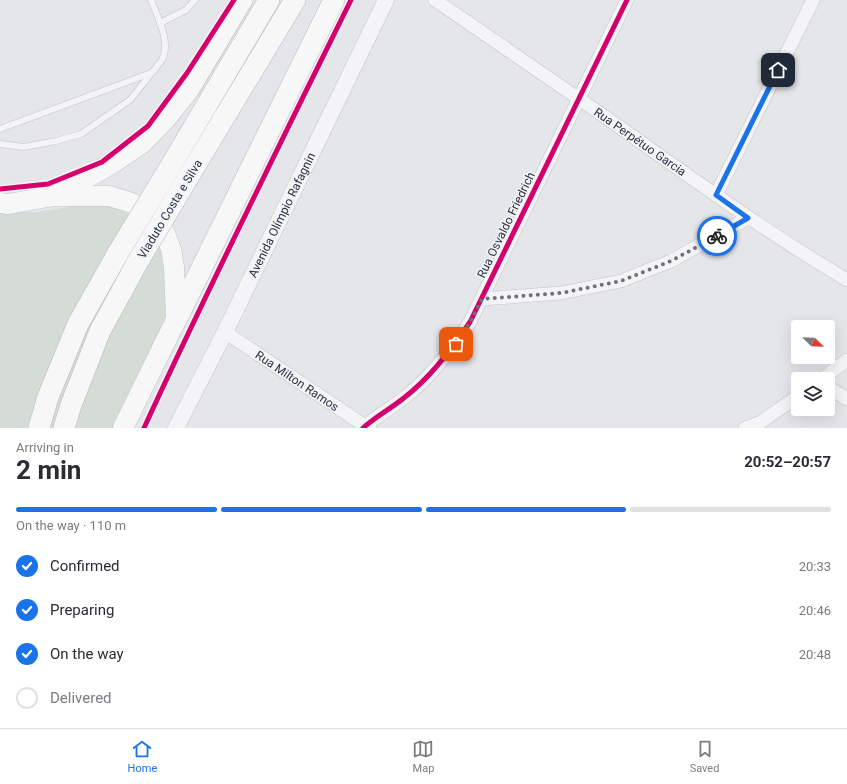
<!DOCTYPE html>
<meta charset="utf-8">
<style>
:root{--surface:#fff;--page:#f2f2f3;--text:#2b2b33;--muted:#7c7c81;--line:#e1e1e2;--accent:#1a73e8}
body{margin:0;font-family:Roboto,sans-serif;background:var(--page);color:var(--text);height:100vh;display:flex;flex-direction:column;font-size:15px;white-space:nowrap}
*{box-sizing:border-box;margin:0}
p{font-size:13px;color:var(--muted)}
.icon{flex:none;width:22px;height:22px;fill:none;stroke:currentColor;stroke-width:2;stroke-linecap:round;stroke-linejoin:round}
.map{position:relative;height:428px;overflow:hidden}
.drawer{display:flex;flex-direction:column;background:var(--surface);flex:1}
.drawer>*{flex:none}
.needle{width:26px;rotate:113deg}
.buttons{position:absolute;left:791px;top:320px;display:grid;gap:8px}
.buttons a{display:grid;place-items:center;width:44px;height:44px;border-radius:4px;background:var(--surface);box-shadow:0 4px 16px #0002;font-size:20px}
.pin{position:absolute;display:grid;place-items:center;width:34px;height:34px;color:#fff;margin:-17px;border-radius:8px;box-shadow:0 2px 6px #0006}
.courier{position:absolute;display:grid;place-items:center;width:40px;height:40px;margin:-20px;border:3px solid #1a73e8;border-radius:50%;background:#fff;color:#222;box-shadow:0 1px 5px #0007}
.summary em{font-style:normal;font-weight:700}
.summary div{display:flex;flex-direction:column-reverse}
.summary{display:flex;align-items:center;justify-content:space-between;height:68px;padding:0 16px}
h1{font-size:26px;font-weight:700;line-height:30px}
.bar{display:grid;grid-template-columns:repeat(4,1fr);gap:6px 4px;align-content:center;height:48px;padding:0 16px}
.bar i{height:5px;border-radius:3px;background:var(--line)}
.bar .active{background:var(--accent)}
.bar p{grid-column:span 4}
ol{padding:0 16px;list-style:none}
li{display:flex;align-items:center;gap:12px;height:44px}
li p{margin-inline-start:auto}
li .icon{padding:4px;border-radius:50%;background:var(--accent);color:#fff;stroke-width:4}
li:last-child{color:var(--muted)}
li i{width:22px;height:22px;border:2px solid var(--line);border-radius:50%}
.tab-bar{display:flex;justify-content:space-around;align-items:center;height:56px;border-top:1px solid var(--line);background:var(--surface);font-size:11px;color:var(--muted)}
.tab-bar a{display:grid;justify-items:center;gap:2px}
.tab-bar .active{color:var(--accent)}
.map>svg:first-child{display:block}
.green{fill:#d4dcd5}
.lines{fill:none;stroke-linecap:round;stroke-linejoin:round}
.service-casing{stroke:#c2c4c7;stroke-width:7}
.minor-casing{stroke:#c2c4c7;stroke-width:14}
.tertiary-casing{stroke:#c2c4c7;stroke-width:17}
.primary-casing{stroke:#c1c3c7;stroke-width:21}
.trunk-casing{stroke:#b7b9bd;stroke-width:22}
.service{stroke:#f4f4f6;stroke-width:6}
.minor{stroke:#f4f4f6;stroke-width:13}
.tertiary{stroke:#f4f4f6;stroke-width:16}
.primary{stroke:#f7f7f8;stroke-width:20}
.trunk{stroke:#f7f7f8;stroke-width:21}
.trunk-bridge-casing{stroke:#b7b9bd;stroke-width:22;stroke-linecap:butt}
.trunk-bridge{stroke:#f7f7f8;stroke-width:21}
.cycleway-casing{stroke:#f3f4f8;stroke-width:8}
.cycleway{stroke:#d6006c;stroke-width:5}
.done{stroke:#6c717c;stroke-width:4;stroke-dasharray:0 7.2}
.route{stroke:#1a73e8;stroke-width:5}
.labels{text-anchor:middle;dominant-baseline:central;stroke-width:3;stroke-linejoin:round;paint-order:stroke}
.street-label{font-size:12px;fill:#2b3242;stroke:#f3f4f8}
</style>
<div class="map">
<svg width="847" height="428" viewBox="0 0 847 428">
<rect width="100%" height="100%" fill="#e4e6e9"/>
<!-- green -->
<path class="green" d="M89 204 108 205 119 209 140 221 156 239 167 261V312L151 351 114 428H0V212H36Z"/>
<g class="lines">
<defs>
<g id="service">
<path d="M160 23 186 10 195 0"/>
<path d="M0 129 151 73"/>
<path d="M0 144 24 147 56 141 81 134 130 100 162 60C171 42 158 18 151 0"/>
</g>
<g id="minor">
<path d="M435 0C491 39 548 77 604 116 684 173 763 230 847 280"/>
<path d="M716 195 813 0"/>
<path d="M482 299 561 293 621 281 671 261 748 218"/>
<path d="M225 332 365 426 370 428"/>
<path d="M822 379 847 360"/>
<path d="M828 387 847 399"/>
<path d="M363 428C376 416 392 408 405 397 431 377 452 349 470 322L627 0"/>
<path d="M745 428 761 422 798 396"/>
</g>
<path id="tertiary" d="M176 428 225 332 386 0"/>
<path id="primary" d="M0 203 8 204 54 196H109L132 203 149 213 164 231 171 249 174 267 176 320 123 428"/>
<g id="trunk">
<path d="M170 167 269 0"/>
<path d="M189 176 295 0"/>
<path d="M54 196 112 163 143 142 166 118 189 89 242 0"/>
<path d="M176 320 334 0"/>
<path d="M39 428 48 397 78 324 118 253"/>
<path d="M64 428 71 405 100 331 137 263"/>
</g>
</defs>
<!-- service casing -->
<use href="#service" class="service-casing"/>
<!-- minor casing -->
<use href="#minor" class="minor-casing"/>
<!-- tertiary casing -->
<use href="#tertiary" class="tertiary-casing"/>
<!-- primary casing -->
<use href="#primary" class="primary-casing"/>
<!-- trunk casing -->
<use href="#trunk" class="trunk-casing"/>
<!-- service -->
<use href="#service" class="service"/>
<!-- minor -->
<use href="#minor" class="minor"/>
<!-- tertiary -->
<use href="#tertiary" class="tertiary"/>
<!-- primary -->
<use href="#primary" class="primary"/>
<!-- trunk -->
<use href="#trunk" class="trunk"/>
<defs>
<g id="trunk-bridge">
<path d="M118 253 170 167"/>
<path d="M137 263 189 176"/>
</g>
</defs>
<!-- trunk-bridge casing -->
<use href="#trunk-bridge" class="trunk-bridge-casing"/>
<!-- trunk-bridge -->
<use href="#trunk-bridge" class="trunk-bridge"/>
<defs>
<g id="cycleway">
<path d="M0 189 48 184 102 162 148 126 187 73 234 0"/>
<path d="M144 428C210 284 281 142 351 0"/>
<path d="M363 428C376 416 392 408 405 397 431 377 452 349 470 322L627 0"/>
</g>
</defs>
<!-- cycleway casing -->
<use href="#cycleway" class="cycleway-casing"/>
<!-- cycleway -->
<use href="#cycleway" class="cycleway"/>
</g>
<g class="lines">
<!-- done -->
<path class="done" d="M456 344 470 322 482 299 561 293 621 281 671 261 717 236"/>
<!-- route -->
<path class="route" d="M717 236 748 218 716 195 778 70"/>
</g>
<g class="labels">
<!-- street labels -->
<g class="street-label">
<text transform="translate(640 142) rotate(35)">Rua Perpétuo Garcia</text>
<text transform="translate(170 209) rotate(-59)">Viaduto Costa e Silva</text>
<text transform="translate(282 215) rotate(-64)">Avenida Olímpio Rafagnin</text>
<text transform="translate(506 225) rotate(-64)">Rua Osvaldo Friedrich</text>
<text transform="translate(297 381) rotate(34)">Rua Milton Ramos</text>
</g>
</g>
</svg>
<div class="buttons">
<a><svg class="needle" viewBox="-14 -14 28 28"><path d="M0-13l5 13h-10z" fill="#e53935"/><path d="M0 13l5-13h-10z" fill="#7c7c81"/></svg></a>
<a><svg class="icon" aria-label="layers" viewBox="0 0 24 24"><path d="M12 4l9 5-9 5-9-5zM3 14l9 5 9-5"/></svg></a>
</div>
<div class="pin" style="left:456px;top:344px;background:#ea580c"><svg class="icon" aria-label="bag" viewBox="0 0 24 24"><path d="M5 8h14l-1 12H6zM9 8a3 3 0 0 1 6 0"/></svg></div>
<div class="pin" style="left:778px;top:70px;background:#1f2937"><svg class="icon" aria-label="home" viewBox="0 0 24 24"><path d="M3 11l9-7 9 7M6 9v11h12V9"/></svg></div>
<div class="courier" style="left:717px;top:236px"><svg class="icon" aria-label="bike" viewBox="0 0 24 24"><circle cx="6" cy="16" r="4"/><circle cx="18" cy="16" r="4"/><path d="M6 16l4-8h5l3 8M10 8l3 8H6M13 5h3"/></svg></div>
</div>
<section class="drawer">
<div class="summary"><div><h1>2 min</h1><p>Arriving in</p></div><em>20:52–20:57</em></div>
<div class="bar"><i class="active"></i><i class="active"></i><i class="active"></i><i></i><p>On the way · 110 m</p></div>
<ol>
<li><svg class="icon" aria-label="check" viewBox="0 0 24 24"><path d="M5 12l5 5 9-10"/></svg>Confirmed<p>20:33</p></li>
<li><svg class="icon" aria-label="check" viewBox="0 0 24 24"><path d="M5 12l5 5 9-10"/></svg>Preparing<p>20:46</p></li>
<li><svg class="icon" aria-label="check" viewBox="0 0 24 24"><path d="M5 12l5 5 9-10"/></svg>On the way<p>20:48</p></li>
<li><i></i>Delivered</li>
</ol>
</section>
<nav class="tab-bar">
<a class="active"><svg class="icon" aria-label="home" viewBox="0 0 24 24"><path d="M3 11l9-7 9 7M6 9v11h12V9"/></svg>Home</a>
<a><svg class="icon" aria-label="map" viewBox="0 0 24 24"><path d="M3 6l6-2 6 2 6-2v14l-6 2-6-2-6 2zM9 4v14M15 6v14"/></svg>Map</a>
<a><svg class="icon" aria-label="saved" viewBox="0 0 24 24"><path d="M7 4h10v16l-5-4-5 4z"/></svg>Saved</a>
</nav>
